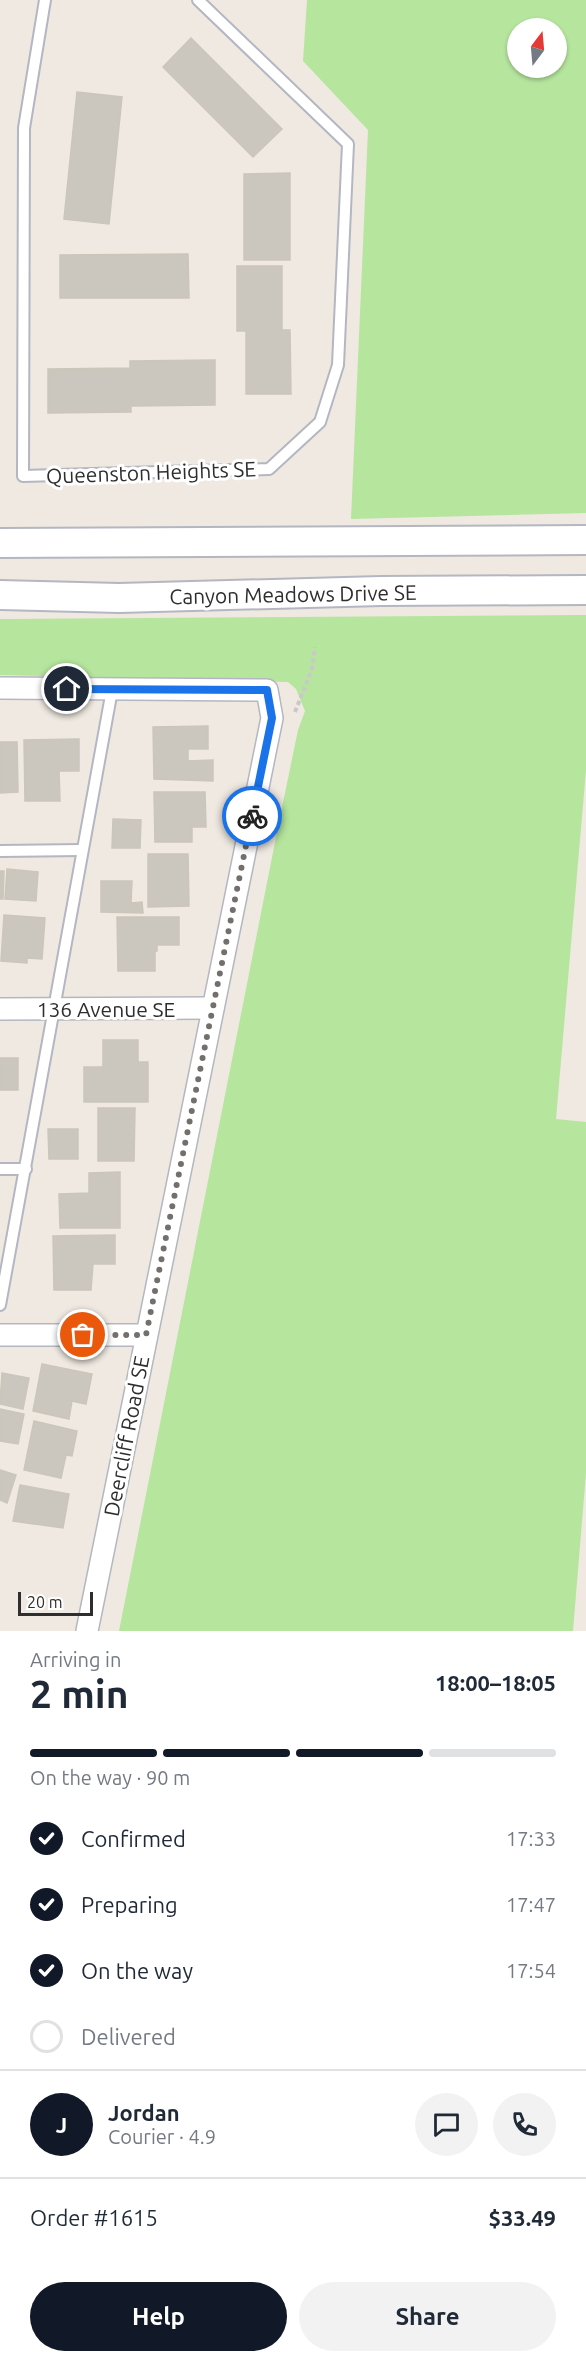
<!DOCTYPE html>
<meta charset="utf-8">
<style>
:root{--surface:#fff;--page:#f2f2f3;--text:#1f2937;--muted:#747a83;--line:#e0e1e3;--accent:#111827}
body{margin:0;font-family:Ubuntu,sans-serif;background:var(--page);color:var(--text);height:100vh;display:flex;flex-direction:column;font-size:22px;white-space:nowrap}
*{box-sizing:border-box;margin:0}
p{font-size:20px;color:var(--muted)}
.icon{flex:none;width:33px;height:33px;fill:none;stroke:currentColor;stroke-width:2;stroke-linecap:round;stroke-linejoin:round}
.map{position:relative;height:1631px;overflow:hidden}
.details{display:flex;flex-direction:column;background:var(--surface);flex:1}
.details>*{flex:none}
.needle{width:39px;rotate:16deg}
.controls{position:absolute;left:507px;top:18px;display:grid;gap:12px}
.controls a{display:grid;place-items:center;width:60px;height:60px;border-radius:50%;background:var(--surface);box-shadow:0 2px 4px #0004;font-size:30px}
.scale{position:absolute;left:18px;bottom:15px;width:75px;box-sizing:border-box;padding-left:6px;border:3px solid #2e2e2e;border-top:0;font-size:16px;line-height:21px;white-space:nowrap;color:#2e2e2e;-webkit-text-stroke:4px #fff;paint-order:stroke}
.pin{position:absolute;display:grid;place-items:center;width:51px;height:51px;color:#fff;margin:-26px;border:3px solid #fff;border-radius:50%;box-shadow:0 2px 6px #0007}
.courier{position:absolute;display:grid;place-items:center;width:60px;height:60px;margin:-30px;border:4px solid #1a73e8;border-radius:50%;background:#fff;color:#222;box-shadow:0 2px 8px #0007}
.head em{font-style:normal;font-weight:700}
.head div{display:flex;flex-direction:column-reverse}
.head{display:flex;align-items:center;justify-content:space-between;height:102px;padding:0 30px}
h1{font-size:39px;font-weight:700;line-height:45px}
.bar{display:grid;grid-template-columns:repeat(4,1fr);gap:9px 6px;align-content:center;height:72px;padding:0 30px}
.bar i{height:8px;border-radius:4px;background:var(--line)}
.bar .selected{background:var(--accent)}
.bar p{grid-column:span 4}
.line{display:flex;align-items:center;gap:15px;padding:0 30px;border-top:2px solid var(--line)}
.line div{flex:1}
.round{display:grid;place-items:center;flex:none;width:63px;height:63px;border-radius:32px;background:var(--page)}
ol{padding:0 30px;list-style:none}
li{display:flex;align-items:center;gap:18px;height:66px}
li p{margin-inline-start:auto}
li .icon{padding:6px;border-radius:50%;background:var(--accent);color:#fff;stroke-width:4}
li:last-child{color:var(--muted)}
li i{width:33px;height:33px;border:3px solid var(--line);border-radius:50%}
.cta{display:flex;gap:12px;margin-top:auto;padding:12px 30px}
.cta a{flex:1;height:69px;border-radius:36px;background:var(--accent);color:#fff;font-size:24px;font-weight:700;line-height:69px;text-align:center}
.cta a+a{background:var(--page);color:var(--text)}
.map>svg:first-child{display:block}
.green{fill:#b6e59e;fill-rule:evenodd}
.building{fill:#cbc7bf;stroke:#cbc5ba;stroke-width:1.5}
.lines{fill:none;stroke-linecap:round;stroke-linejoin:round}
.lane-casing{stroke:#b4b7c1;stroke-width:14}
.street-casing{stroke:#b4b7c1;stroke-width:24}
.secondary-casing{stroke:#b4b7c1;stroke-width:32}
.path{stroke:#c9c9c9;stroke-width:4;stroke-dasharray:4.5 3;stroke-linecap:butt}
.lane{stroke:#fff;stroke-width:10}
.street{stroke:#fff;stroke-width:21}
.secondary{stroke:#fff;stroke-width:28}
.done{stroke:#726f6d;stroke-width:6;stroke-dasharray:0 10.8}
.route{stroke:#1a73e8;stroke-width:8}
.labels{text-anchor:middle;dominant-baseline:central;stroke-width:6;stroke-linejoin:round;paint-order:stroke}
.street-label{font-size:21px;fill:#2e2e2e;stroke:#fff}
</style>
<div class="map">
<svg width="586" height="1631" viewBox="0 0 586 1631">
<rect width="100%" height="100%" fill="#efe9e1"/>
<!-- green -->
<g class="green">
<path d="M307 0H586V513L351 519 368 130 303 61ZM556 28V68H518V28Z"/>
<path d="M586 615V770L556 1119 586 1122V1473L573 1631H119L279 822 298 730 305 711 296 689 288 682 0 675V619Z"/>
</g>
<!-- building -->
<g class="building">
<path d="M191 38 282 129 253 157 163 67Z"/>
<path d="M77 92 122 97 109 224 64 219Z"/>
<path d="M290 173V260H244V174Z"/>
<path d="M188 254 189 298H60V255Z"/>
<path d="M237 266H282V330H290L291 394H246V331H237Z"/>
<path d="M215 360V405L131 406V412L48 413V369L130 368V361Z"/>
<path d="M208 726V749H188V761L213 760V781L154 779 153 727Z"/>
<path d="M79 739V771H59L60 801H25L24 740Z"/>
<path d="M0 742H17L18 792 0 793Z"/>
<path d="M154 792H205L206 827H192V842H155Z"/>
<path d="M113 819 141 820 140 848H112Z"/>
<path d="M148 854H188L189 906 148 907Z"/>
<path d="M7 869 38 872 36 901 5 899Z"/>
<path d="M0 871H4L3 899H0Z"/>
<path d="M101 881H132L131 903 142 902 143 913 101 912Z"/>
<path d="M4 915 45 918 42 959 27 958V963L1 961Z"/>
<path d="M117 917H179V945H157V951H155V971H118Z"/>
<path d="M103 1040H138V1062H148V1102H84V1067H103Z"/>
<rect x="0" y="1058" width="18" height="32"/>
<path d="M98 1108H135L134 1161H98Z"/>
<path d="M48 1129H78V1159H49Z"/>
<path d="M120 1172V1228H60L59 1194 89 1193V1173Z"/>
<path d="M115 1235V1264H93L91 1290H54L53 1236Z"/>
<path d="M42 1364 92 1374 86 1404 72 1401 69 1419 33 1411Z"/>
<path d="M2 1373 29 1378 23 1409 0 1404Z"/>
<path d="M0 1409 24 1414 18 1444 0 1441Z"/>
<path d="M34 1421 77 1431 72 1456 66 1455 61 1478 24 1470Z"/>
<path d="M0 1470 16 1475 7 1503 0 1500Z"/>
<path d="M20 1485 69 1494 63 1528 13 1521Z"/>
</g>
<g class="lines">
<defs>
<g id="lane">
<path d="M45 0 24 128 23 476 269 469 320 422 338 365 348 144 198 0"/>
<path d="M0 851 82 850"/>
<path d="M0 1169H26"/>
<path d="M0 1305 112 690"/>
</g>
<g id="street">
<path d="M0 688 267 690 272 718 87 1631"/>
<path d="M0 1009 213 1008"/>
<path d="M0 1335H146"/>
</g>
<g id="secondary">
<path d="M0 543 586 540"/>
<path d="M0 595 119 598 381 591 586 590"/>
</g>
</defs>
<!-- lane casing -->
<use href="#lane" class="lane-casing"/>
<!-- street casing -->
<use href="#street" class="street-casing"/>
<!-- secondary casing -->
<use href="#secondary" class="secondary-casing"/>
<!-- path -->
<path class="path" d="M295 712 312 669 315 647"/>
<!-- lane -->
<use href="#lane" class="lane"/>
<!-- street -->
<use href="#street" class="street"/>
<!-- secondary -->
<use href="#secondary" class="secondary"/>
</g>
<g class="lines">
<!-- done -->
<path class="done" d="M83 1335H146L252 816"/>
<!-- route -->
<path class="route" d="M67 689 267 690 272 718 252 816"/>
</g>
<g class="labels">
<!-- street labels -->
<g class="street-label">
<text transform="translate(151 472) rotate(-2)">Queenston Heights SE</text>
<text transform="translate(293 594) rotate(-1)">Canyon Meadows Drive SE</text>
<text x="106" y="1009">136 Avenue SE</text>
<text transform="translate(126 1436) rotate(-79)">Deercliff Road SE</text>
</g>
</g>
</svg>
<div class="controls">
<a><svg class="needle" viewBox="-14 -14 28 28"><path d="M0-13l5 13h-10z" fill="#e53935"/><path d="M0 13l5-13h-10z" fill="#747a83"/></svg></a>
</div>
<div class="scale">20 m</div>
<div class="pin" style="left:83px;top:1335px;background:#ea580c"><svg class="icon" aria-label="bag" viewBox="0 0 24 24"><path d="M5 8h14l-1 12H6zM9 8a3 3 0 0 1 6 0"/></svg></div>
<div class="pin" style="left:67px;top:689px;background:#1f2937"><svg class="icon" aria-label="home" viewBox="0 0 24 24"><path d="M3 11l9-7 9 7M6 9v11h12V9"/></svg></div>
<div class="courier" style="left:252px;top:816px"><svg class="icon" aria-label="bike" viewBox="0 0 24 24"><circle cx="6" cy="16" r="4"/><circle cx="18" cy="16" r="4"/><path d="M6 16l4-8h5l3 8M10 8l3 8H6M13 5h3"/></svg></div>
</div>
<section class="details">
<div class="head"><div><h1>2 min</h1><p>Arriving in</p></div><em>18:00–18:05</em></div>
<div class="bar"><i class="selected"></i><i class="selected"></i><i class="selected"></i><i></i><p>On the way · 90 m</p></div>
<ol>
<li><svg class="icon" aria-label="check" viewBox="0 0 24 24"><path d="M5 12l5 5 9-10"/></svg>Confirmed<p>17:33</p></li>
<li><svg class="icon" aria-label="check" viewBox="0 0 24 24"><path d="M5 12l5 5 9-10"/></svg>Preparing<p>17:47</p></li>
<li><svg class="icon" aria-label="check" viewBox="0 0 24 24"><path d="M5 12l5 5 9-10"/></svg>On the way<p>17:54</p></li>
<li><i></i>Delivered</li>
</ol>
<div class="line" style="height:108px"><b class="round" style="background:var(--accent);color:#fff">J</b><div><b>Jordan</b><p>Courier · 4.9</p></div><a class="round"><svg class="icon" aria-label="chat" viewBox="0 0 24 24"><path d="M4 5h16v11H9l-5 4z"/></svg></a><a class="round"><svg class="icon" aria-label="phone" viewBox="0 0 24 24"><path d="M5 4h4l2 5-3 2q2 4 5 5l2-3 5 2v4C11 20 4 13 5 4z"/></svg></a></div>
<div class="line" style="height:78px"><div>Order #1615</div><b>$33.49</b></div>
<div class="cta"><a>Help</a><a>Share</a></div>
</section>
